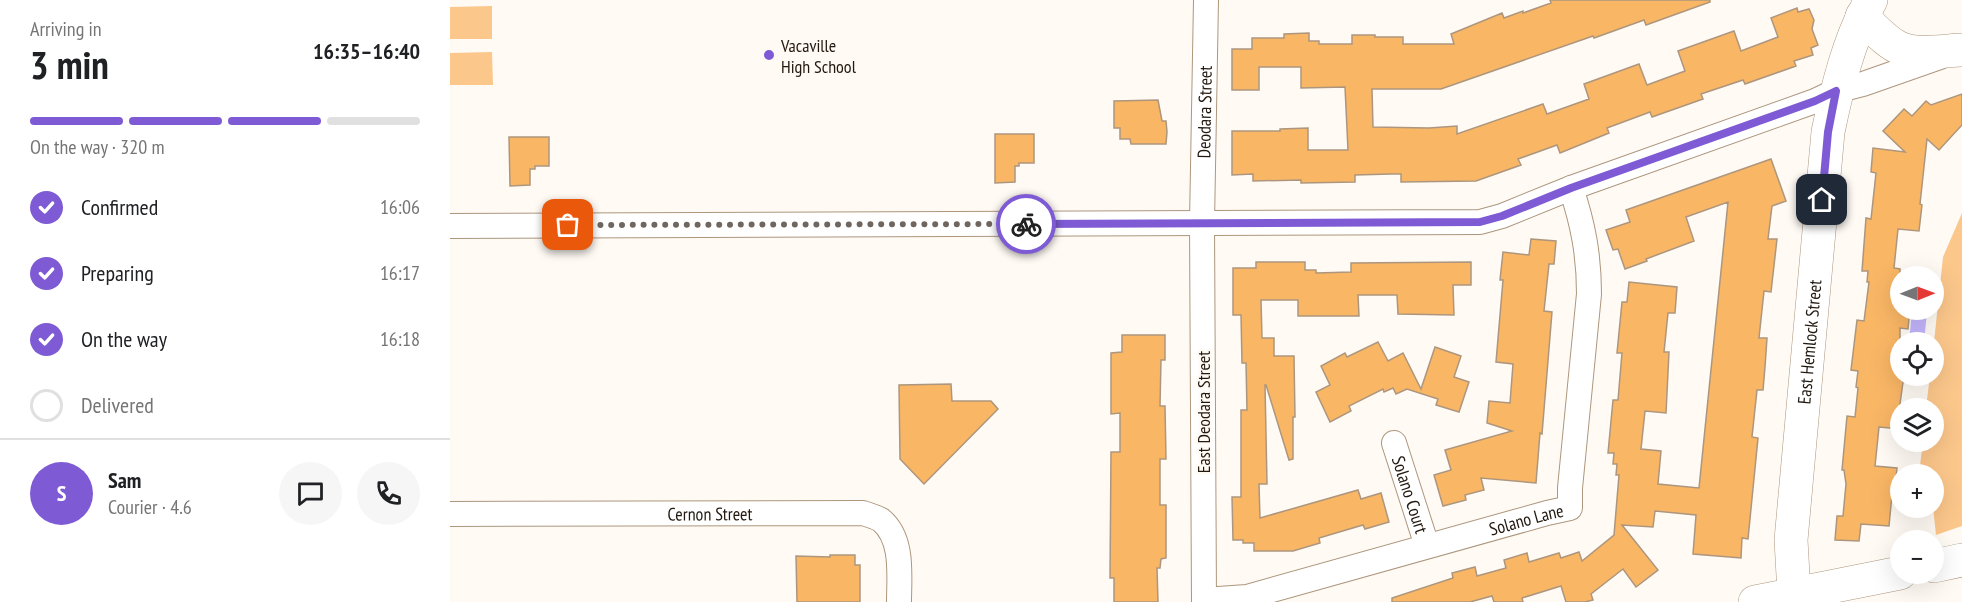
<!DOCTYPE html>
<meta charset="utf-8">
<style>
:root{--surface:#fff;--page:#f6f6f6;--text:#202124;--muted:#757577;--line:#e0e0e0;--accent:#7e5bd5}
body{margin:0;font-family:"PT Sans Narrow",sans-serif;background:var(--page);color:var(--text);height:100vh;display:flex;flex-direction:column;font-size:22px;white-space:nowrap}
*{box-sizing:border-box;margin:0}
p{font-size:20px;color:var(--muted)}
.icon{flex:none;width:33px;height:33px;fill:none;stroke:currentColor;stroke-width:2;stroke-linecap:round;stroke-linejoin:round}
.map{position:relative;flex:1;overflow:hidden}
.details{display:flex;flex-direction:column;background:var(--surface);width:450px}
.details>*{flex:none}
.needle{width:39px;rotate:89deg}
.tools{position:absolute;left:1440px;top:266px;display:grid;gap:12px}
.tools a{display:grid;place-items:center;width:54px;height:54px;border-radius:50%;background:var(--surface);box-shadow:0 6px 24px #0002;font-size:30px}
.pin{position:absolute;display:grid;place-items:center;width:51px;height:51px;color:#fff;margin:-26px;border-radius:12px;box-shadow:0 3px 9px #0006}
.courier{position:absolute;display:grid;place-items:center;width:60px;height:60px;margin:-30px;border:4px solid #7e5bd5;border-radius:50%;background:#fff;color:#222;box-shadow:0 2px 8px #0007}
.head em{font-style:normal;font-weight:800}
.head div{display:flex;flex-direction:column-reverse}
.head{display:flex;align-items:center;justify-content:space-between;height:102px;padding:0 30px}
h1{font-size:39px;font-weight:800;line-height:45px}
.bar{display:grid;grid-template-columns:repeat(4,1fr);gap:9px 6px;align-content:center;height:72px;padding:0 30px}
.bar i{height:8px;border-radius:4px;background:var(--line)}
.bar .on{background:var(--accent)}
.bar p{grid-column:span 4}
.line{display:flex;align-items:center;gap:15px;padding:0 30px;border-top:2px solid var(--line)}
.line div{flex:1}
.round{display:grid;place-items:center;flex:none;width:63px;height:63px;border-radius:32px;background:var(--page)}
ol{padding:0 30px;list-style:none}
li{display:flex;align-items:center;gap:18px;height:66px}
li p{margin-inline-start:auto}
li .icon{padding:6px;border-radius:50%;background:var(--accent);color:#fff;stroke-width:4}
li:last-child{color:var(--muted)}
li i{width:33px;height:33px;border:3px solid var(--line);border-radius:50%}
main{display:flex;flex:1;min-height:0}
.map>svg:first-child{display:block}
.green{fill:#fcc78b}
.water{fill:#c4b6fd}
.building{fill:#f9b665;stroke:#ad967d;stroke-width:1.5}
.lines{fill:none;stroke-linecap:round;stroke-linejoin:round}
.street-casing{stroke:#ad967d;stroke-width:26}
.secondary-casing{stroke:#ad967d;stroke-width:34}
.street{stroke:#fff;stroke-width:24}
.secondary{stroke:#fff;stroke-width:33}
.done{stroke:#6f675f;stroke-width:6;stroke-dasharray:0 10.8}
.route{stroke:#7e5bd5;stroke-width:8}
.poi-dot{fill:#7e5bd5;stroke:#fffaf4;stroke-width:2}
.labels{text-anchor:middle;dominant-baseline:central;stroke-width:5;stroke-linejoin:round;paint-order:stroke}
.poi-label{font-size:18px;fill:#21180f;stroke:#fffaf4;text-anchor:start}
.street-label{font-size:18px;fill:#21180f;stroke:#fffaf4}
</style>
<main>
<section class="details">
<div class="head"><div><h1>3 min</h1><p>Arriving in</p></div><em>16:35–16:40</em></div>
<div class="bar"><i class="on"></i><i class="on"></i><i class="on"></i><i></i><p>On the way · 320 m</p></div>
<ol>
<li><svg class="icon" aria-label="check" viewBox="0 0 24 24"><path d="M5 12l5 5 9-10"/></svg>Confirmed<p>16:06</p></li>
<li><svg class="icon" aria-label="check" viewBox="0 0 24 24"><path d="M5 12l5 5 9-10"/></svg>Preparing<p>16:17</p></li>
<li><svg class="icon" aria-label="check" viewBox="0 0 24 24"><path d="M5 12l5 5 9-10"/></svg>On the way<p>16:18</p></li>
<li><i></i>Delivered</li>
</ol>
<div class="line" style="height:108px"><b class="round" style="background:var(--accent);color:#fff">S</b><div><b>Sam</b><p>Courier · 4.6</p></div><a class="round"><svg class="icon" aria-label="chat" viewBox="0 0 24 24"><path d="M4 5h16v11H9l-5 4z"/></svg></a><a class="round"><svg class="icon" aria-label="phone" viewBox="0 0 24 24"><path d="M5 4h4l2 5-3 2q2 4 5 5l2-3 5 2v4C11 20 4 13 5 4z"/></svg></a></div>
</section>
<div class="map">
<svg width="1512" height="602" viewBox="0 0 1512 602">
<rect width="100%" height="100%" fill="#fffaf4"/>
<!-- green -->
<g class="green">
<path d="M42 6V39H0V7Z"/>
<path d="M42 52 43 85H0V53Z"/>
<path d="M1512 213V526L1486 535 1483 507 1484 474H1469L1473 441H1484V408H1476L1480 375H1484V342L1493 257Z"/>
</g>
<!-- water -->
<path class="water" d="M1462 310 1477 312 1474 342H1459Z"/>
<!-- building -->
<g class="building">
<path d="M1100 0H1260V2L1196 25 1194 20 1144 38 1143 36 991 89H922L923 127 979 128 1007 126V134L1093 104 1097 114 1139 99 1134 84 1189 64 1197 85 1235 71 1228 51 1284 31 1291 51 1328 37 1321 18 1347 8 1348 12 1359 9 1364 20 1362 29 1368 45 1361 48 1363 55 1344 61 1346 66 1295 84 1293 80 1251 94 1253 99 1202 117 1200 112 1157 128 1159 133 1110 153 1107 145 1068 159 1071 165 1026 181 951 182V174H941L905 175V182L851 183V180L803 181V174L782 175V131H830V129L858 128V150H898L895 87 851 88V67H809V90H782V49H802V38H834V34L859 33V41H869V44H902V35H925V37H953V44H1004L1001 34 1052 13 1054 18 1073 11V13L1101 3Z"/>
<path d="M1512 94V125L1489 150 1477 139 1470 204 1472 205 1469 231 1448 229 1444 268 1450 269V309H1460L1458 329 1450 328V375H1454L1450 404V429L1429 427 1425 466 1447 468 1444 495H1442L1439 526 1411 524 1409 541 1385 540 1387 516H1393L1396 484 1394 470H1392L1397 416 1405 417 1408 388 1406 387 1408 371 1401 370 1407 320 1414 321 1419 282H1417L1418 271H1412L1416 218 1421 219 1426 173 1421 172 1423 148 1455 152 1433 131 1454 109 1462 116 1476 101 1481 105Z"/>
<path d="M708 100 712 121H716L717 132 716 144H681L680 139H670V128H664V101Z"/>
<path d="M545 134H584V163H569V166H565V182L545 183Z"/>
<path d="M59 137H99V166H85V169H80V185L60 186Z"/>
<path d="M1321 159 1336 201 1322 206 1318 239H1327L1321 292 1314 291 1309 338H1317L1315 367 1313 390H1307L1302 437 1308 438 1298 539 1292 538 1291 558 1243 554 1246 515 1205 511 1203 527 1172 525 1208 570 1186 587 1173 569 1141 594 1143 600 1135 602H1116L1111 586 1072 598 1073 602H1044L1042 596 1020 602H942V598L1003 578 1002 573 1025 567 1027 576 1056 568 1054 560 1077 553 1079 562 1109 553 1111 558 1129 552 1132 561 1164 535 1169 475H1166L1167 464H1163L1164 453H1158L1163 400H1168L1172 353H1167L1172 302H1177L1179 282 1227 287 1225 313H1218L1214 352H1219L1216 413 1195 411 1191 449 1211 451 1208 484 1249 488 1278 202 1236 217 1244 241 1196 259 1197 261 1175 269 1168 249 1163 250 1156 230 1180 222 1176 210Z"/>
<path d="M1081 239 1106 241 1104 264H1099L1094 311 1102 312 1092 434 1090 433 1086 483 1031 478 1034 490 1015 495 1016 500 993 506 984 475 1001 470 995 450 1062 431 1037 423 1039 401 1060 403 1063 364 1046 362 1053 280H1050L1053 252 1079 255Z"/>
<path d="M806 262H855V270H866V273L901 272V263L1021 262V285H1003L1004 315 948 314 947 295H908L909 316H848V300H811L812 338H824V356H844L845 417H843V459L839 460 816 385H815L817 484H809L810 518 908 490 911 499 931 493 939 522 915 529 913 525 869 538 870 543 843 551H804V543H793V540H783L782 497H791V410H797L796 363H792L791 315H783V268H806Z"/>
<path d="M672 335H715V360H711L710 406H715L716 459H710V505H716V558L711 559 710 568H707L708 602H664V578H660L661 452H670V413L661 414V353L672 352Z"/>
<path d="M928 342 938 361 953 353 971 389 985 347 1011 356 1004 377 1019 382 1009 412 986 405 988 399 957 389 946 394 943 388 934 392 933 389 899 406 901 411 880 422 866 392 880 385 871 366 895 353 897 357Z"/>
<path d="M501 384 502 401H541L548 409 474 484 450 459 449 385Z"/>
<path d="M380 555H405V565H410V602H347L346 556 380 557Z"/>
</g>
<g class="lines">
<defs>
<g id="street">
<path d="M0 226 1030 222 1052 216 1121 188 1365 101 1386 91 1413 84 1490 57"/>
<path id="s1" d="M944 443 977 546"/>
<path id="s2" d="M0 514 413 513C419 515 426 517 431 520 454 539 449 576 449 602"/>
<path id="s3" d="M754 600 797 597 1097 513 1120 508V488L1139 294C1139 255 1133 224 1121 188"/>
<path id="s4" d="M754 602 752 223 756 0"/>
</g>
<g id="secondary">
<path d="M1412 16C1451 58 1456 54 1510 50"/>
<path d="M1484 566 1512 560"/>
<path id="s5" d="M1344 593 1341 540 1378 132C1387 88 1399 39 1421 0"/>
<path d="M1305 602 1450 573"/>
</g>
</defs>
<!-- street casing -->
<use href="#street" class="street-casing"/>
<!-- secondary casing -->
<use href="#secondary" class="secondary-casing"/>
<!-- street -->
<use href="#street" class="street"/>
<!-- secondary -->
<use href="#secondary" class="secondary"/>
</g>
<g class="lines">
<!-- done -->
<path class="done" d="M118 225 576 224"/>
<!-- route -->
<path class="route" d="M576 224 1030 222 1052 216 1121 188 1365 101 1386 91 1378 132 1372 200"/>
</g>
<!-- markers -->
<circle class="poi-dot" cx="319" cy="55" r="6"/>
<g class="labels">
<!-- poi labels -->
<g class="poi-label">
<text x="331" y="45">Vacaville<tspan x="331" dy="21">High School</tspan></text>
</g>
<!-- street labels -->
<g class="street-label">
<text stroke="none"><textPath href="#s4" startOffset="490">Deodara Street</textPath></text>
<text stroke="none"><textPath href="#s5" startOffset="252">East Hemlock Street</textPath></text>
<text transform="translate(753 412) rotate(-90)">East Deodara Street</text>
<text stroke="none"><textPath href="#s1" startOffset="54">Solano Court</textPath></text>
<text stroke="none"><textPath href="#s2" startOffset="260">Cernon Street</textPath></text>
<text stroke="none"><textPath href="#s3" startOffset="333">Solano Lane</textPath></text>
</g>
</g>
</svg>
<div class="tools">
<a><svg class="needle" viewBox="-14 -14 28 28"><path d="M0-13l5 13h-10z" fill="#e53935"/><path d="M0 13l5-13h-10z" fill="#757577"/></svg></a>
<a><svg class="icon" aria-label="locate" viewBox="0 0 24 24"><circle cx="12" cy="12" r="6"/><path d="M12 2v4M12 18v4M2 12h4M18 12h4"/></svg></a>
<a><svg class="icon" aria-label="layers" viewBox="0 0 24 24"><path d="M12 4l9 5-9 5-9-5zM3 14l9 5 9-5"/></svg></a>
<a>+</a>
<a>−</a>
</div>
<div class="pin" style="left:118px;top:225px;background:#ea580c"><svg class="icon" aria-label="bag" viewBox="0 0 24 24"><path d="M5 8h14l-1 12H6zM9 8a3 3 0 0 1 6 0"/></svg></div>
<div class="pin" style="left:1372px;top:200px;background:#1f2937"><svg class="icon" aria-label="home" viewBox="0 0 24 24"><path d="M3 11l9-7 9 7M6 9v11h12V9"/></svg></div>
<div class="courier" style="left:576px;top:224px"><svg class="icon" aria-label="bike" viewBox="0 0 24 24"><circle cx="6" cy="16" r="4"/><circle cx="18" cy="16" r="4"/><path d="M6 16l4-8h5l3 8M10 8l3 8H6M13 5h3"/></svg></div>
</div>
</main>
